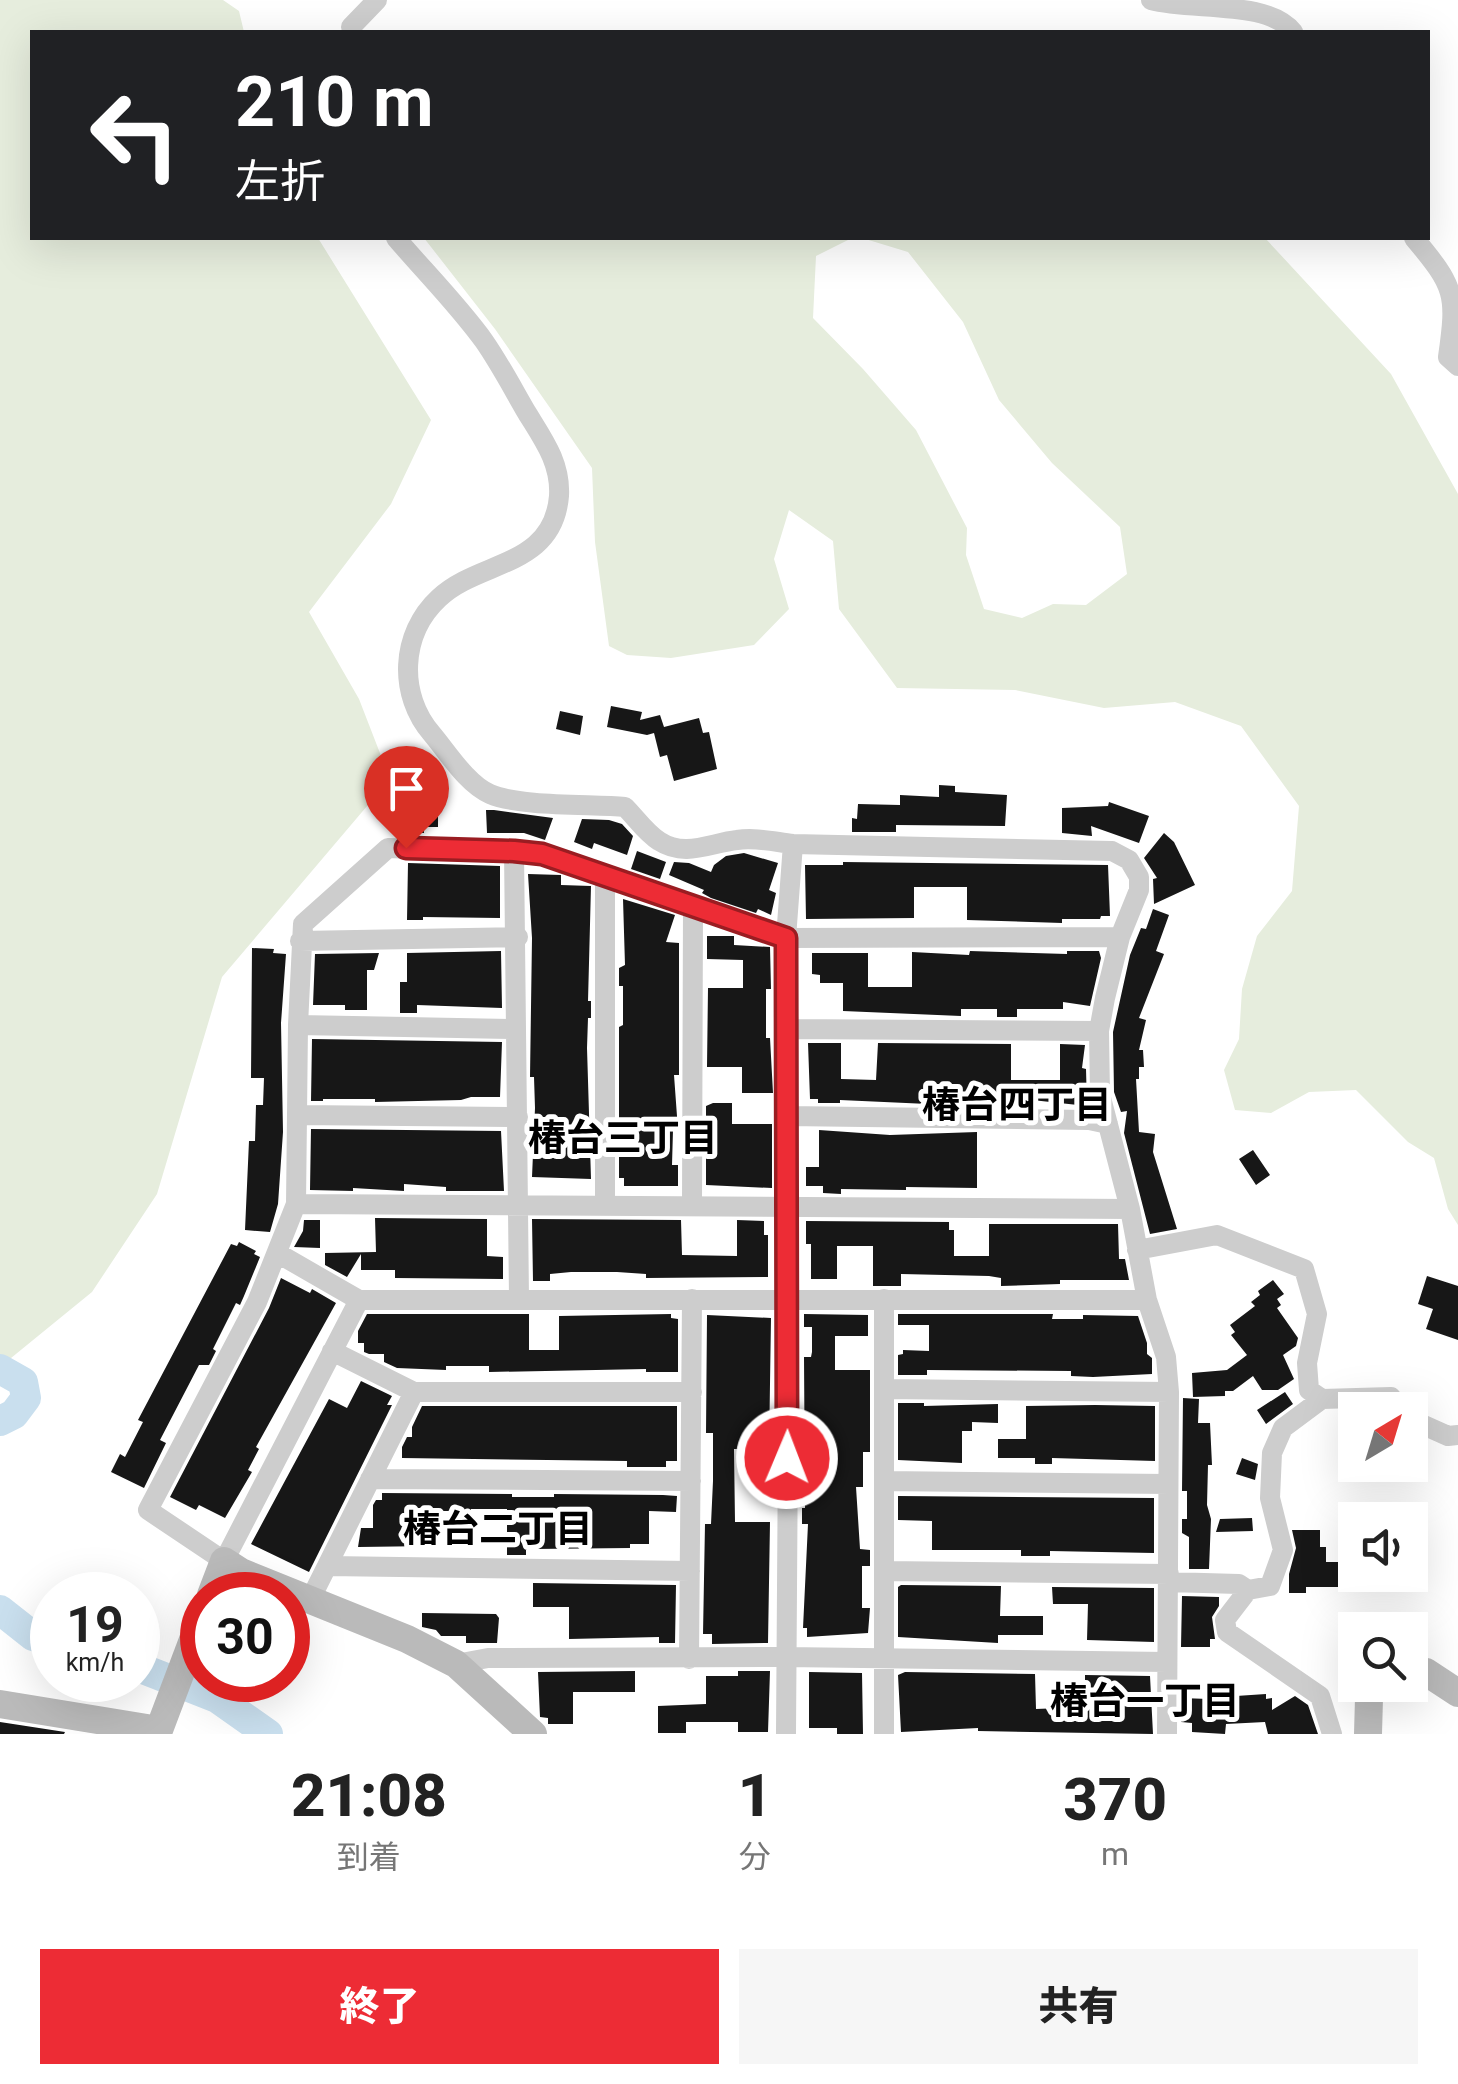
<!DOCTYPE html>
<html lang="ja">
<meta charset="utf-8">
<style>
:root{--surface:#fff;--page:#f6f6f6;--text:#222;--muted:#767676;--accent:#ed2c35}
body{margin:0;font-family:Roboto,"Noto Sans JP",sans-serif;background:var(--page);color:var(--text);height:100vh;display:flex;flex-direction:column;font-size:38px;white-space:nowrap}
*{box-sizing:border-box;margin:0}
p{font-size:32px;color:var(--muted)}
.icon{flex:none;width:55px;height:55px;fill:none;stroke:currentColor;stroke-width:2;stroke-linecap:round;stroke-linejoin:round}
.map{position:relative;height:1734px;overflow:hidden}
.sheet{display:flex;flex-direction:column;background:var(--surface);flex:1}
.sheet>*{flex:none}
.banner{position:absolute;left:30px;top:30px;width:1400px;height:210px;border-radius:0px;box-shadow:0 10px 40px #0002;background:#202124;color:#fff;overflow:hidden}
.needle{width:65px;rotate:38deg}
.fabs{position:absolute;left:1338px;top:1392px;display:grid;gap:20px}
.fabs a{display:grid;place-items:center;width:90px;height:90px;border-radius:0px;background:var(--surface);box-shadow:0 10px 40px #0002;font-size:50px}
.speed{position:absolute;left:30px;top:1572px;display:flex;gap:20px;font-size:50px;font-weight:700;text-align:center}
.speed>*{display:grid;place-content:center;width:130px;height:130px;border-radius:50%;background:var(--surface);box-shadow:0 10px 40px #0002;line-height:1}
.speed small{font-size:25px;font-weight:400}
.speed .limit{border:15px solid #d22;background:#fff;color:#111}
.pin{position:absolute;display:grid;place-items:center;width:85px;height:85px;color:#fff;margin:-102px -42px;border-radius:50% 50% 50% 0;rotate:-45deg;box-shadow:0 0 10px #0007}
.pin .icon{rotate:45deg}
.me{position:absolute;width:110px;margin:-55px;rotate:1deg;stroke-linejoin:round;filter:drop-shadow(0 0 8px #0008)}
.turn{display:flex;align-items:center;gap:35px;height:210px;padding:0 40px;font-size:45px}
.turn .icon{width:130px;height:130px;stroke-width:2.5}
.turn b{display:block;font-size:70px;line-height:85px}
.eta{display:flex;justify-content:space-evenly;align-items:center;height:170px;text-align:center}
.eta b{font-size:60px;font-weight:800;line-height:70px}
.action{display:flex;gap:20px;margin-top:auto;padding:20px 40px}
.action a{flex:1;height:115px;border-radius:0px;background:var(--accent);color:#fff;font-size:40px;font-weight:800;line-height:115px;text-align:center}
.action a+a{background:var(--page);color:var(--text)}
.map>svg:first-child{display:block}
.green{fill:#e6eddd}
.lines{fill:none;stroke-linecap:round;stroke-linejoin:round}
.stream{stroke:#c9dfee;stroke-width:5}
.river{stroke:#c9dfee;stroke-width:30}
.building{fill:#171717}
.street{stroke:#cdcdcd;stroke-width:20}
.secondary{stroke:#bababa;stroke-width:28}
.route-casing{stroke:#9a1d22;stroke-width:25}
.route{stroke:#ed2c35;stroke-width:18}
.labels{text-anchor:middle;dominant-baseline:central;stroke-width:10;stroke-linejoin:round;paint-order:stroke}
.neighbourhood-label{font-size:38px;font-weight:bold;fill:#000;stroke:#fff}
</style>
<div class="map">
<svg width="1458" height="1734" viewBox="0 0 1458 1734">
<rect width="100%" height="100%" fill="#fff"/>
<path class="green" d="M0 0H223L239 11 244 32H32V238H318L431 420 391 504 309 612 359 699 390 779 222 977 157 1194 92 1292 0 1367Z
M424 238H852L816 256 813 318 863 369 916 430 967 528 966 555 984 609 1022 618 1053 604 1086 605 1127 574 1120 527 1052 463 999 400 963 322 908 252 862 238H1265L1391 374 1458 494V1225L1448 1209 1434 1158 1408 1142 1356 1090 1309 1092 1271 1113 1235 1110 1224 1070 1239 1039 1242 989 1257 936 1292 891 1299 806 1241 726 1175 702 1104 708 1015 690 897 688 839 609 833 541 789 510 774 559 789 609 754 645 671 658 627 655 609 646 595 542 592 468 495 329Z"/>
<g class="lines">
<path class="stream" d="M0 1624 8 1616"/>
<path class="river" d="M0 1369 23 1382 26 1398 14 1414 0 1421
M0 1610 33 1636 52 1642
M138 1667 217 1698 268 1734"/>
</g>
<path class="building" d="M611 706 642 712 640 720 660 715 664 727 699 718 703 733 709 732 717 769 674 781 667 755 660 757 654 733 647 735 607 727Z
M560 711 583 716 580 735 556 729Z
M939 785 955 786V792L1007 795 1005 826 896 825V832H852V818L857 819 858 804 900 805V795L939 797Z
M1109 802 1149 816 1139 843 1091 826 1092 836 1062 833V808L1108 806Z
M419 804 438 805V827H424V833H406V811H419Z
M486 810H494L553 818 545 840 524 833H487Z
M582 819 609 820 622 824 633 836 627 855 594 843 592 849 574 842Z
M1164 833 1174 842 1195 885 1154 904 1153 879 1157 878 1144 858Z
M637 851 666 862 660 879 631 869Z
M744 853 778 863 769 890 776 893 771 915 758 909 756 913 711 898 702 893 704 890 669 875 674 862 689 863 711 872 714 865 726 856Z
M843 862 1108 865 1110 916H1101L1100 919H1062V923L967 920V887H914V918L806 919 805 865H843Z
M408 863 500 866V918L423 917V920H407Z
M528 874 561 875V885L591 886 588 1001H591V1018H588L587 1048 591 1179 532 1177 535 1108 534 1077H530L532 938Z
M623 899 675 915 666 942 679 943V1075H674L678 1130H673L672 1165H678V1186H624V1178H619V1027L623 1025V986H619V968L625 965Z
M1153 909 1169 915 1156 951 1164 954 1139 1018 1146 1020 1139 1050H1143L1144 1067H1139V1079H1136L1139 1132 1155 1134 1153 1152 1177 1229 1150 1234 1124 1133 1127 1111 1121 1112 1114 1092 1113 1032 1130 955 1141 928 1146 929Z
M707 936H734V945L770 947 771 989H766V1038H770L773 1093H742V1067H707L708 988H743V960L707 959Z
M252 948 274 949 273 953 286 954 281 1023 283 1132 278 1204 270 1232 245 1230 249 1141H255L256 1105H263L264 1078H251Z
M501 951 502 1008 417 1005V1013H400V982H407V953Z
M970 951 1067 954V951H1099L1101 958 1090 1006 1063 1002V1009H1017V1017H997V1009H961V1016L843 1011V983H820V975L812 974V953H868V987H912V952L969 955Z
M379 953 374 970H367V1010H345V1005H313L315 954Z
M312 1039 502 1042 500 1097H471L461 1100 375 1102V1099H323V1101H311Z
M808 1043H841V1079L876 1080 878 1043 1011 1044V1080H1060V1044L1085 1045 1082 1068 1086 1069 1087 1106 1032 1100 928 1104 840 1100V1103H818V1099H810Z
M713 1103H732V1124H772V1188L706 1185V1106Z
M311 1129 501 1131 504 1191H446V1187L404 1184V1191L353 1188V1191L310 1190Z
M819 1130 890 1135 977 1132V1188L906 1187V1190L841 1189V1194L823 1193V1186H806V1167H819Z
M1253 1150 1270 1175 1256 1185 1239 1159Z
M375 1218 487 1219V1256L503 1257V1279L395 1278V1270H361V1254L347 1277 325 1265V1253L376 1252Z
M532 1219 681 1220 682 1255 737 1256V1220L764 1221V1235H768V1277L646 1278V1274L617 1272H571L550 1274V1281H533Z
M304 1220H320V1248L294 1247 303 1231Z
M806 1221 949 1222V1230H954V1256H989V1224H1118L1119 1259H1125L1129 1280H1060V1284L1001 1286V1278L989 1276 901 1274V1286H873V1246H837V1279H811V1244H806Z
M239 1242 256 1251 254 1254 260 1257 244 1296 240 1305 236 1303 213 1349 216 1351 209 1365H199L160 1440 166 1443 144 1488 111 1472 120 1454 125 1457 143 1422 138 1420 231 1244 237 1246Z
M1427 1276 1458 1286V1340L1426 1329 1433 1309 1418 1304Z
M281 1278 310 1293 312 1289 336 1303 256 1447 259 1449 248 1470 252 1472 225 1518 199 1505 196 1510 170 1497 269 1308Z
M1273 1280 1284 1294 1277 1299 1281 1305 1277 1308 1298 1338 1296 1346 1283 1355 1294 1379 1278 1390H1262L1253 1376 1233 1391H1225V1396L1193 1397 1192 1373 1227 1370 1247 1355 1231 1335 1235 1332 1230 1325 1255 1306 1251 1302 1260 1295 1258 1291Z
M367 1314H529V1350H559V1316L671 1314V1318L678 1319V1372H646V1369L489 1372V1366H446V1370L397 1368 384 1362V1354H369L364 1352V1343H358V1331Z
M804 1314 868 1315V1336H835V1370H870V1452H863V1487H856L860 1549 870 1550V1566H862V1608H870L868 1633 807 1637V1628H803L808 1524H802V1508H805L804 1357H811L812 1352V1327H804Z
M898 1314H1053L1052 1319H1083V1315L1138 1316 1147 1343V1354L1152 1358V1374L1093 1377 1071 1376V1371L927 1370V1375H898V1355L903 1354V1350L929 1351V1325H898Z
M707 1315 771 1318 769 1449H734L735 1522H770L768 1643 712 1644V1634H703L705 1524H711L713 1481V1433H706Z
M361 1381 392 1396 387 1405H392L309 1572 251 1544 329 1399 347 1408Z
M1285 1392 1293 1404 1266 1424 1257 1410Z
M1183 1398 1199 1399 1198 1423H1210L1212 1465H1208L1207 1505 1211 1519 1209 1569H1189V1537L1182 1533V1519H1187V1491H1182Z
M898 1403H924V1406L998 1404V1423L972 1422V1431H962V1463L898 1460Z
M1095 1405 1155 1406V1461L1052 1458V1464H1035V1458H998V1439H1026V1406Z
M422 1406H677V1461H666V1467H627V1461L402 1458V1447L407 1437H412V1427Z
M1242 1458 1258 1464 1255 1480 1236 1474Z
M382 1493 512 1494V1497H554V1494L663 1495 677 1496 676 1512 649 1511V1544H630V1548L533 1549 526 1550V1555H507V1509H471V1511H434L431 1546 358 1547 361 1528H373V1505L376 1500H382Z
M898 1496 1154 1498V1553L1050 1551V1556H1021V1550H932V1521L898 1520Z
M1252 1518 1253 1531 1216 1532 1220 1519Z
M1292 1530H1320V1547H1326V1562H1340V1587H1306V1593H1289V1574L1296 1548Z
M533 1583 676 1585 675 1643H659V1637L569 1639V1607H533Z
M901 1585 1001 1586 1000 1616H1043V1635H998V1643L898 1637V1587Z
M1052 1587 1154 1588V1642L1087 1640 1088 1604H1053Z
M1182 1596 1219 1597V1606L1212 1617 1215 1639H1210V1647H1181Z
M422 1613 496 1614 499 1618 497 1643H466V1636H441L436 1630 422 1627Z
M635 1671V1692H573V1724H548V1718L540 1717 538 1672Z
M738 1671H770L768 1732H738V1722H686V1733H658V1706L706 1704V1676H738Z
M809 1672 862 1673 863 1734H837V1728H809Z
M905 1672 1035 1674 1036 1709 1085 1707V1675L1150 1676 1153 1734 978 1731V1728L901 1732 898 1675Z
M1266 1694V1699L1272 1698V1710L1295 1696 1308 1705 1318 1734H1268L1265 1722 1226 1724 1225 1734 1192 1732V1723L1181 1722V1698L1236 1700V1696Z
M0 1722 65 1732 64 1734H0Z"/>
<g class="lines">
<path class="street" d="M1151 0C1193 11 1268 0 1293 32
M351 27 377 0
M396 238C425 272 458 305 484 341 500 364 513 389 527 413 543 439 561 463 559 496 553 568 479 560 439 598 400 634 398 695 432 734 448 753 467 784 490 794 520 807 590 804 625 807 636 818 646 833 659 841 685 858 710 843 737 840 756 837 775 842 793 844L1112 851 1129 860 1139 877V890L1120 937 1105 998 1099 1031 1100 1094 1130 1209 1147 1300 1166 1357 1169 1392 1167 1734
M1414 238C1455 287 1457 294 1448 357L1458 366
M514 851 519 1299
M300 941 518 937
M298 1025 516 1029
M787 1029 1099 1031
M298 1115 518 1117
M787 1116 1089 1120 1108 1124
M296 1204 1130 1209
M605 1206V878
M692 1206 693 907
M1137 1250 1217 1235 1304 1269 1317 1314 1307 1363 1309 1390 1322 1399
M279 1254 359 1300H1147
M359 1300 224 1561 148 1510 257 1302 296 1204 298 1025 303 924 388 848 542 854 786 938 1120 937
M332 1351 414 1392H692
M884 1389 1169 1392
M1410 1419 1448 1436 1458 1435
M370 1479 691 1481
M884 1481 1168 1484
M327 1566 690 1571
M884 1571 1169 1574
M1168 1582 1239 1584 1248 1590
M310 1600 414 1392
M689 1659 692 1299
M456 1664 488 1658 785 1657 1166 1662
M786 1734 789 1298 786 938 793 844
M884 1734V1299
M1332 1734 1320 1696 1227 1632 1225 1620 1248 1590 1270 1586 1283 1550 1270 1498 1272 1453 1283 1428 1322 1399 1391 1397 1400 1410"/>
<path class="secondary" d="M211 1595 224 1561 241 1572 407 1639 456 1664 533 1734
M1410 1670 1426 1672 1458 1693
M0 1704 159 1730 202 1616
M1368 1734 1369 1698 1377 1685"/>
</g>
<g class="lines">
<defs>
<path id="route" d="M406 848 514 851 542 854 786 938 787 1458"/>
</defs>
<use href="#route" class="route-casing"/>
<use href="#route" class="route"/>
</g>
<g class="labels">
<g class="neighbourhood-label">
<text x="1017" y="1105">椿台四丁目</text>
<text x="623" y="1138">椿台三丁目</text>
<text x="498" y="1529">椿台二丁目</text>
<text x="1145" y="1701">椿台一丁目</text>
</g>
</g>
</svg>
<div class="fabs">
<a><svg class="needle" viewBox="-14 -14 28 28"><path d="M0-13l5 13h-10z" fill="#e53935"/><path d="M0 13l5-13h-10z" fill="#767676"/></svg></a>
<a><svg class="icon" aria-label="sound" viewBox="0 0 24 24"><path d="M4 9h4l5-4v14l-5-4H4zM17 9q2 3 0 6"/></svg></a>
<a><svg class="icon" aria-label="search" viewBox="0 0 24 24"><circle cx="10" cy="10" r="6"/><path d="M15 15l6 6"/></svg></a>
</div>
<div class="speed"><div>19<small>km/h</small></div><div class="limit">30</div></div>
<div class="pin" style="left:406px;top:848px;background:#d93025"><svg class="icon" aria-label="arrive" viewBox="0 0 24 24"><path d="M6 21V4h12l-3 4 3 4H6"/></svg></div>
<svg class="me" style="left:787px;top:1458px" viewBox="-20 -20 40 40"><circle r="17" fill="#ed2c35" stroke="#fff" stroke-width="3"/><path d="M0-11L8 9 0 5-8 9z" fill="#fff"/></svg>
<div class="banner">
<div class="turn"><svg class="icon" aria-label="left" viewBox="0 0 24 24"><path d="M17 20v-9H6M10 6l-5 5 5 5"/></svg><div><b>210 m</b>左折</div></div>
</div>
</div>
<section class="sheet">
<div class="eta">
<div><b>21:08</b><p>到着</p></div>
<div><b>1</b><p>分</p></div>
<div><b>370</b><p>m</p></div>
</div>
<div class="action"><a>終了</a><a>共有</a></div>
</section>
